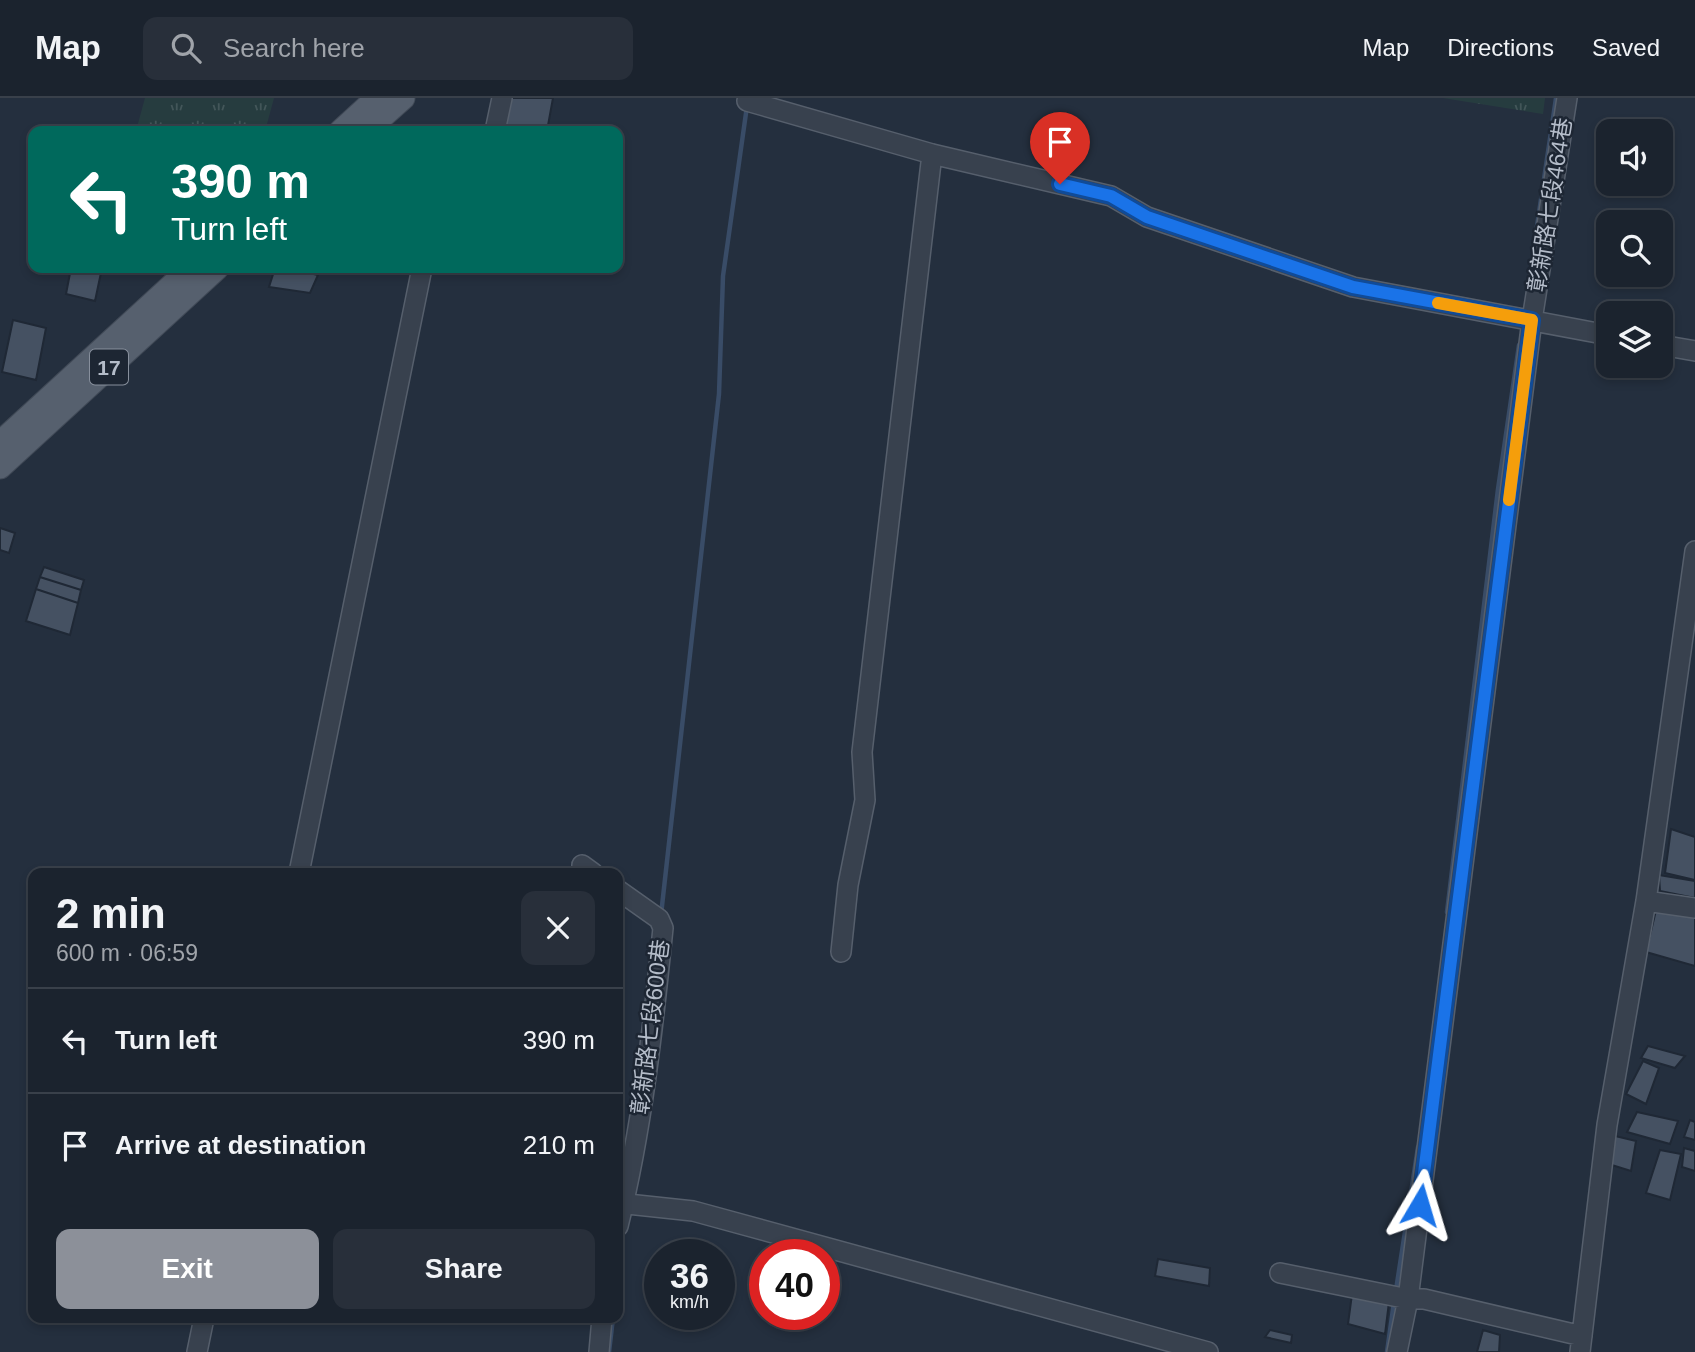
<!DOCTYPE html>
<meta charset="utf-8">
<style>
:root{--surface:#1b232e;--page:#282f3a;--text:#f1f3f6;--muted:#a0a4aa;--line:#39404a;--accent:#8c9099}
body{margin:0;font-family:Arial,"Noto Sans TC",sans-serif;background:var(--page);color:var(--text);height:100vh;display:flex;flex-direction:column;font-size:26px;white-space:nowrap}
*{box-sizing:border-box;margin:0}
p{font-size:23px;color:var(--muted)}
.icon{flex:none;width:38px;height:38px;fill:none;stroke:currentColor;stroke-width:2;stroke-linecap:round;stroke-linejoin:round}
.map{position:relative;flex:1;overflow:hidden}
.sheet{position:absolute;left:28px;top:770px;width:595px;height:455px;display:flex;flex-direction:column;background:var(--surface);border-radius:14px;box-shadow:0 4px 10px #0003,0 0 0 2px var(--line)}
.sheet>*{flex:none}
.top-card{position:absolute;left:28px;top:28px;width:595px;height:147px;border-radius:14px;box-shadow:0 4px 10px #0003,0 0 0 2px var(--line);background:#00695c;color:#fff;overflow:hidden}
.tools{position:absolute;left:1596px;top:21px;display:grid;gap:14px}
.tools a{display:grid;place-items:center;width:77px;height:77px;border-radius:14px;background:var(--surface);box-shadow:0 4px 10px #0003,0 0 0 2px var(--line);font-size:35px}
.speed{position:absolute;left:644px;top:1141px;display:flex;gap:14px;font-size:35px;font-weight:700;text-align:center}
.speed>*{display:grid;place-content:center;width:91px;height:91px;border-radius:50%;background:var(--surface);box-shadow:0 4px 10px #0003,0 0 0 2px var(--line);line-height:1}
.speed small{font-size:18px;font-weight:400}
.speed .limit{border:10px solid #d22;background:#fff;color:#111}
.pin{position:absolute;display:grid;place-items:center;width:60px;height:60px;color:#fff;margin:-72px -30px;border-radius:50% 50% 50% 0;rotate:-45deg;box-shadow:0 0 7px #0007}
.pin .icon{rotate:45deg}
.me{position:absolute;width:77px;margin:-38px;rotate:7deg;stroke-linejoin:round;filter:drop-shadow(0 0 5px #0008)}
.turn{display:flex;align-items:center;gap:24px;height:147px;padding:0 28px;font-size:32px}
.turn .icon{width:91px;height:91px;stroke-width:2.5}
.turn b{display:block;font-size:49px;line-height:60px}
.round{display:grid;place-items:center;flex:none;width:74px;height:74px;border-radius:14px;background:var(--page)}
.summary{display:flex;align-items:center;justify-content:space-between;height:119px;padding:0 28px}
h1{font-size:42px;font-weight:600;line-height:52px}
.button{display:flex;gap:14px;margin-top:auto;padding:14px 28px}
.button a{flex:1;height:80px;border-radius:14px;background:var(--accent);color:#fff;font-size:28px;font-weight:600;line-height:80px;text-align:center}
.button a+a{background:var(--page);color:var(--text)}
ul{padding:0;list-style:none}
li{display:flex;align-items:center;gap:21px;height:105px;padding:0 28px;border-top:2px solid var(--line)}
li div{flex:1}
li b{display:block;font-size:26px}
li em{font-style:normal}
header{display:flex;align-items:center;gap:42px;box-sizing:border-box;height:98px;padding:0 35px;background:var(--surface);border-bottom:2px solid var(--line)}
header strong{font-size:33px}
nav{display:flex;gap:38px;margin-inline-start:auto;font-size:24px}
.search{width:490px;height:63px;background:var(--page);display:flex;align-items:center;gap:18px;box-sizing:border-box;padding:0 24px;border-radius:14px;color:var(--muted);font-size:26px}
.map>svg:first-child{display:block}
.grass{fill:url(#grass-tufts)}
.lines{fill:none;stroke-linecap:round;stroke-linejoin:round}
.stream{stroke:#394c67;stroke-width:4.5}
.building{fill:#455162;stroke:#1f2835;stroke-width:2}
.minor-casing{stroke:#565f6c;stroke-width:22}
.major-casing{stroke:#414a57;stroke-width:25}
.minor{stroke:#38414e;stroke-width:19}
.major{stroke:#56606e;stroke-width:23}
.route-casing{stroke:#114b97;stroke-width:18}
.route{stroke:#1a73e8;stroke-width:12}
.slow{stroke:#f59e0b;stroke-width:12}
.labels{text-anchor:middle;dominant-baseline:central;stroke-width:5;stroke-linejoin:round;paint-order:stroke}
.shield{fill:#1d2633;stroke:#878f9c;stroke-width:2}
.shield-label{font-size:21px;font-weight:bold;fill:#b4bcc9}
.street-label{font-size:23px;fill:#b4bcc9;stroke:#1d2633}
</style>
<header>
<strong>Map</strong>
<div class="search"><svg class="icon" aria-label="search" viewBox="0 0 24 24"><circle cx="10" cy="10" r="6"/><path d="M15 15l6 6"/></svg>Search here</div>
<nav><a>Map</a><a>Directions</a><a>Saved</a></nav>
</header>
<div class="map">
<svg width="1695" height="1254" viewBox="0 0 1695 1254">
<defs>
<pattern id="grass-tufts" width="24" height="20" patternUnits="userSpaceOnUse" patternTransform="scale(1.75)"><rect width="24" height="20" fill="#263c3f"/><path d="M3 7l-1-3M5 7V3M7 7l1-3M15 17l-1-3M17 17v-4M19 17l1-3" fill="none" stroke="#435659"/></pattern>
</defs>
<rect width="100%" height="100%" fill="#242f3e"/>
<path class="grass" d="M145 0H274L265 33H136Z
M1443 0H1545L1543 16Z"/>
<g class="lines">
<path class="stream" d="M1533 155 1556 0
M1447 814 1498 391 1519 247
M661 817 719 296 723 178 747 8
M618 1175 621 1134
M1396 1192 1418 1049
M609 1254 613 1220
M1387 1254 1394 1204"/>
</g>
<path class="building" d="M510 0H553L547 33H503Z
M71 170H102L95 203 66 196Z
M275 170H287L318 177 310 195 269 189Z
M13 222 46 230 36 282 2 274Z
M0 430 15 435 9 455 0 452Z
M44 469 84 482 81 492 40 479Z
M40 479 81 492 78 505 36 491Z
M36 491 78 505 70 537 26 523Z
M1671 731 1695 739V782L1665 775Z
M1659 777 1695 783V800L1660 793Z
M1658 804 1695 817V868L1646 854Z
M1648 948 1685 958 1675 970 1641 960Z
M1643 963 1659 970 1646 1006 1626 996Z
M1637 1014 1678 1023 1670 1046 1627 1034Z
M1690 1022 1695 1024V1042L1684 1039Z
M1611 1037 1636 1043 1631 1073 1602 1064Z
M1684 1050 1695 1053V1073L1682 1069Z
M1660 1052 1681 1056 1670 1102 1646 1095Z
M1158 1161 1210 1170 1209 1188 1155 1178Z
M1352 1196 1389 1204 1385 1236 1348 1226Z
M1270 1232 1292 1237 1291 1245 1265 1239Z
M1483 1232 1500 1237 1499 1254H1477Z"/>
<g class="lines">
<defs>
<path id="minor" d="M747 3 932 56 1111 98 1147 119 1353 189 1608 237
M495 33 502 0
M1661 247 1695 253
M582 767 593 775
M299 775 422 170
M618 792 659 821 663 830C653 930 642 1031 618 1128
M1646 803 1695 810
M841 854 848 787 865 702 862 654 932 56
M618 1105 693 1113 1208 1254
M1280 1175 1408 1201H1424L1582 1238
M197 1254 204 1220
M599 1254 602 1220
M1397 1254 1408 1201 1532 222 1567 0
M1580 1254 1607 1027 1646 803 1695 453"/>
<path id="major" d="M341 33 377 0
M366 33 403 0
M0 345 191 170
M0 369 217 170"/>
</defs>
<use href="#minor" class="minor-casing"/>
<use href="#major" class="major-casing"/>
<use href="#minor" class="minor"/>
<use href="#major" class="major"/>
</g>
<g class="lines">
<defs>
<path id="route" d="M1060 86 1111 98 1147 119 1353 189 1532 222 1420 1107"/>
</defs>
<use href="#route" class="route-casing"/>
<use href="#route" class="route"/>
<path class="slow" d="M1438 205 1532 222 1509 402"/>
</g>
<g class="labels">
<rect class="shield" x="90" y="251.5" width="38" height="35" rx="5"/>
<g class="shield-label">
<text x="109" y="269">17</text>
</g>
<g class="street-label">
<text transform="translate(1550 107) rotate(-81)">彰新路七段464巷</text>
<text transform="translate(650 929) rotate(-83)">彰新路七段600巷</text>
</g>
</g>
</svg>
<div class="tools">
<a><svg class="icon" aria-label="sound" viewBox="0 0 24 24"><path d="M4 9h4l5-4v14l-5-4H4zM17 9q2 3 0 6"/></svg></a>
<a><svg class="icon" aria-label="search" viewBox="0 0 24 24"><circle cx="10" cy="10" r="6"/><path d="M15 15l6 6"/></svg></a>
<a><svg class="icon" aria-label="layers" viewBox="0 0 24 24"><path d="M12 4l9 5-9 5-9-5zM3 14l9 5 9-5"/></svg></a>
</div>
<div class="speed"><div>36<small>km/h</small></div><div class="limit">40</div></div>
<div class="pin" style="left:1060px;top:86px;background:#d93025"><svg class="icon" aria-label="arrive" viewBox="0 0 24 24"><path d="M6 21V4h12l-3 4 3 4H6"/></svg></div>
<svg class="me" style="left:1420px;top:1107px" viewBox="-20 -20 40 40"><path d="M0-17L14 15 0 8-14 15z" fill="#1a73e8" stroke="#fff" stroke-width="4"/></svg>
<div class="top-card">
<div class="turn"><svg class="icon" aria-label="left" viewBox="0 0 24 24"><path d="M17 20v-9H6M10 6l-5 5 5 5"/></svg><div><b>390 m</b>Turn left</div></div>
</div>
<section class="sheet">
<div class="summary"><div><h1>2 min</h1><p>600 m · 06:59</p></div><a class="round"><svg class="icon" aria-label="close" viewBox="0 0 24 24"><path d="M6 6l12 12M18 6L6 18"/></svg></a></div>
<ul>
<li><svg class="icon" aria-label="left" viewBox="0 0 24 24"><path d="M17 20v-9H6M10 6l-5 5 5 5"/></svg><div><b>Turn left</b></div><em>390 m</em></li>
<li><svg class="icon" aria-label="arrive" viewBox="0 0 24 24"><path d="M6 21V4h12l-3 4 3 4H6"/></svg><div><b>Arrive at destination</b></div><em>210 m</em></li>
</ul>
<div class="button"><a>Exit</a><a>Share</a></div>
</section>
</div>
